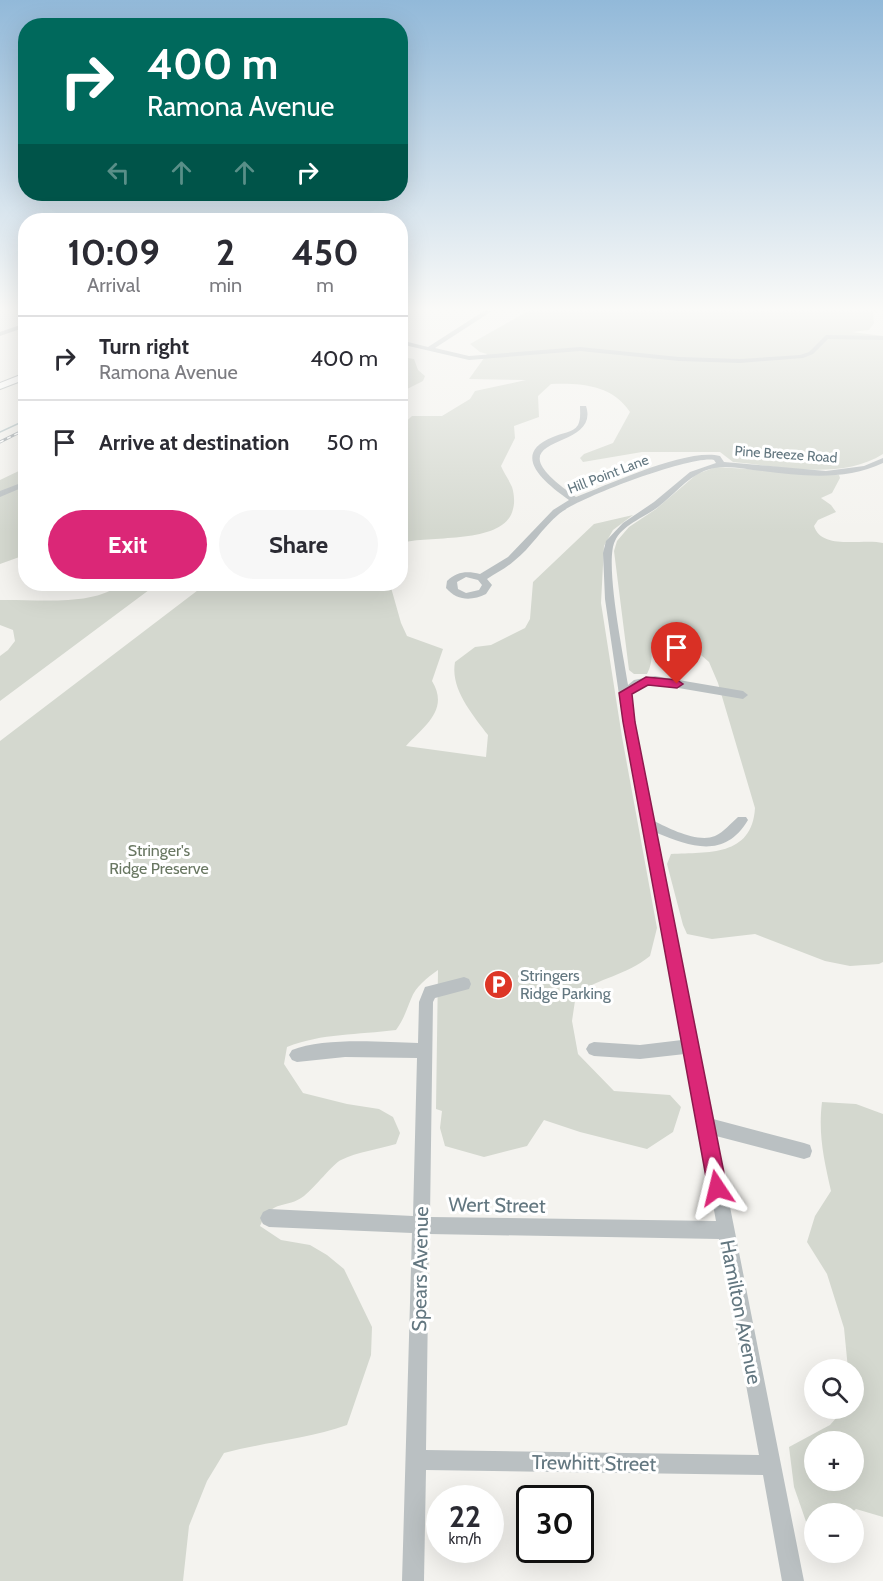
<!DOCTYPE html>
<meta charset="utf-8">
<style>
:root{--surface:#fff;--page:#f7f7f7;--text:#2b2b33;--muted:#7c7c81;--line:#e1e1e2;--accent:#db2777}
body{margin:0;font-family:Cabin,sans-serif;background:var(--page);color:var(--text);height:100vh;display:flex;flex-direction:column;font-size:22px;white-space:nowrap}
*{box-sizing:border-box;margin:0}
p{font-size:20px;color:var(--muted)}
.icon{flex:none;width:33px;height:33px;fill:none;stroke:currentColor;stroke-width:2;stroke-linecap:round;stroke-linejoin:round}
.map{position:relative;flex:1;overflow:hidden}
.side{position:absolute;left:18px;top:213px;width:390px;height:378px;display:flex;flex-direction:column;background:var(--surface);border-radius:24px;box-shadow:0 6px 24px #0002}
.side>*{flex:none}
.top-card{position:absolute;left:18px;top:18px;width:390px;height:183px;border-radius:24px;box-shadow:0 6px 24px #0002;background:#00695c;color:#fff;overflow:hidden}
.buttons{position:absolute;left:804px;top:1359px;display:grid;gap:12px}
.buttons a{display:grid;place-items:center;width:60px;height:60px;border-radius:50%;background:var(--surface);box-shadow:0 6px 24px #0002;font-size:30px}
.speed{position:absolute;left:426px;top:1485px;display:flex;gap:12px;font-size:30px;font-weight:700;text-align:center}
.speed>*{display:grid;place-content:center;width:78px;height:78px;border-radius:50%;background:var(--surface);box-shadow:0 6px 24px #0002;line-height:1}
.speed small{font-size:15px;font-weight:400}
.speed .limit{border:3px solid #111;border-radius:9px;background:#fff;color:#111}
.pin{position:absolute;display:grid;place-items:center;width:51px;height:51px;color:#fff;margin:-62px -26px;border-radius:50% 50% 50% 0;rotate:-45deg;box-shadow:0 0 6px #0007}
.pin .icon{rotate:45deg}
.me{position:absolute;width:66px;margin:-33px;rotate:350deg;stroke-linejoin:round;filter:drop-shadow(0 0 4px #0008)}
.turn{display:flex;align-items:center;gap:21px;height:126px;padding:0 30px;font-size:27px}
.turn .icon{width:78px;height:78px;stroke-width:2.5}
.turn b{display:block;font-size:42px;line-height:51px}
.lanes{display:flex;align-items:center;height:57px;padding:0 30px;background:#0003;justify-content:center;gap:30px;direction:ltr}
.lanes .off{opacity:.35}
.eta{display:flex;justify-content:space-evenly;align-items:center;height:102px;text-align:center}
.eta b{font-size:36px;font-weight:700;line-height:42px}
.action{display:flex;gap:12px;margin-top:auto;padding:12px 30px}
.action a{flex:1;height:69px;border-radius:36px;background:var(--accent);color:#fff;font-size:24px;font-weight:700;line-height:69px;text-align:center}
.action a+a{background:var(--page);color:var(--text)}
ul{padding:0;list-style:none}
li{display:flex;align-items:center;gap:18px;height:84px;padding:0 30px;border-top:2px solid var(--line)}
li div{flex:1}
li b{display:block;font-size:22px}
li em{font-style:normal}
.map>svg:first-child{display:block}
.green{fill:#d4d8cf;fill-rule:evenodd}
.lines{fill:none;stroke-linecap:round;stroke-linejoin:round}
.stream{stroke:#b1c1c3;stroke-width:1.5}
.major-casing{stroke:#aeb4b7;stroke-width:2}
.minor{fill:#bac0c2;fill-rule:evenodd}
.major{fill:#fff;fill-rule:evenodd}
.rail-casing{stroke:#9ca4a8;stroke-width:3}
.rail{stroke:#fff;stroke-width:1.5;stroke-dasharray:4;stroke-linecap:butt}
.route{fill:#db2777;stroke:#8e194d;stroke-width:1.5}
.labels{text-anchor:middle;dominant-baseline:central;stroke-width:6;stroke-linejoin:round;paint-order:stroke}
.far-street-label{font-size:14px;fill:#637780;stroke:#fff}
.park-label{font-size:16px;fill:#697762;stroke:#fff}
.poi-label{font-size:16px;fill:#637780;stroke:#fff;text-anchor:start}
.near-street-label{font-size:20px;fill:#637780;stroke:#fff}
</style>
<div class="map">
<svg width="883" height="1581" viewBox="0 0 883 1581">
<rect width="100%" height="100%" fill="#f4f3ef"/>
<path class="green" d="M528 311H880L873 312 874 323 869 330 852 332 883 336V454C840 481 781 466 733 462L720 452H642L583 462 580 458 584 454 613 443 630 412C612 385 582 383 551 384L538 396 539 417 514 426 515 438 501 466C504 473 509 480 512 487 514 493 515 503 513 509 505 545 432 535 401 543V426L412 416H442L470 399 475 391 526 380 469 379 487 354 480 352 470 344Z
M401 357 414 359 418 370 425 376 423 381 401 392Z
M716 467 839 475 840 478 832 493 821 498 831 505 836 512 818 520 814 526C822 551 863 538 883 543V962L879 964 850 966 825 961 755 934 712 939 687 934 683 925 667 864 671 854C708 852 752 857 755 808L718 683 709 662 679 636 666 634 655 637C649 651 655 659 647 674H634L629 670 614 551 617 541 629 527 656 509 697 474Z
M25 468V555L0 564V480Z
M633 515 613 530 604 546 601 603 622 737 657 928 650 956C625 976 601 977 576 994L572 1021 578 1054 614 1091 670 1095 681 1107 673 1132 647 1149 580 1132 544 1120 527 1146 484 1157 445 1146 440 1128 442 1111 436 1109 438 970C427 978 416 986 411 999 406 1011 404 1019 396 1030 358 1035 322 1033 287 1047L284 1064 303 1093 347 1104 379 1109 393 1117 400 1133 396 1144C379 1149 357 1152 341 1160 334 1163 314 1188 304 1196 286 1210 273 1197 260 1226L281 1240 310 1245 327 1255 344 1269 372 1327 371 1355 347 1425C307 1439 265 1442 224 1453L207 1481 189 1526 183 1581H0V741L206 584H390L401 623 407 636 443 649 432 681C450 710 423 727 406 746L486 757 488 735C473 715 450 689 455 662L475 647 491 645 525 628 530 619 533 582 594 524Z
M120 584H157L0 701V656L8 650 15 641 13 630 0 625V600C33 599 95 607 120 584Z
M822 1102 856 1104 883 1114V1517L856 1509 851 1513 814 1514V1537L811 1536 794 1487 789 1447 830 1425 844 1409 854 1408V1370L848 1369 844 1328 827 1274 807 1242 815 1216 831 1191C824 1160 818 1134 822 1102ZM814 1442H854V1480H814Z"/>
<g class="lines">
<path class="stream" d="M0 432 26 420"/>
<defs>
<path id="major" d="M23 374H26V379L0 389V383Z"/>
</defs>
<use href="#major" class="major-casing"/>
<path class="minor" d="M484 311H492L435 348 469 356 580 347 679 357 740 359 800 355 809 352 826 335 883 336V340L828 339 813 354 803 358 740 363 679 361 580 351 469 360 400 344V340L428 347Z
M26 323V327L0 336V332Z
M580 406H586C602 454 482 431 576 497 611 484 686 448 720 456L724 462 826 471 864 466 883 458V463C845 481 803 476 762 471 743 469 722 463 704 471 685 479 673 496 658 507 645 517 622 525 615 541 604 562 624 658 628 685L634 680 655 676 743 691 748 695 743 699 655 684 641 686 630 695 654 821C670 829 698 843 715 836 724 832 731 823 738 817H746L748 820C725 859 691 847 657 833L713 1119 804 1143 810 1145 812 1151 810 1157 804 1159 716 1136 804 1581H782L763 1475 426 1470 424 1581H402L412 1233 269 1227 263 1224 260 1218 263 1212 269 1209 413 1216 417 1058 345 1057 297 1062 292 1060 289 1055 292 1050C323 1037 383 1042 418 1043L419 1002 425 987 464 977 469 979 471 984 469 989 435 998 433 1002 430 1217 716 1221 685 1054 640 1059 594 1056 589 1054 586 1049 589 1044 594 1042 640 1045 682 1040 623 722 605 599 603 553 606 541 623 523 654 502 690 472 716 463 714 460C692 455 577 498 559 514 542 528 531 548 514 561 506 568 496 573 487 579L492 585 486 594C472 601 457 601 446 588L447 581C457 571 468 571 480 574L508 557 553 510 569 500C547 484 508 455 553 437 561 433 573 433 578 425 581 419 580 412 580 406ZM466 577 478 580 482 585 479 590 466 593 458 589 457 582ZM429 1234 719 1239 759 1455 426 1450Z
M26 481V486L0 497V491Z"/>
<use href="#major" class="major"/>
<defs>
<path id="rail" d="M0 442 26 429"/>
</defs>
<use href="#rail" class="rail-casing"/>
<use href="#rail" class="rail"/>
</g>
<linearGradient id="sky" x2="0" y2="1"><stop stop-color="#92b9d9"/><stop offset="0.58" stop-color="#fafaf8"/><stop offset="1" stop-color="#fafaf8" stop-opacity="0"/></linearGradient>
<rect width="883" height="533" fill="url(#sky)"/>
<path class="route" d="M646 677 677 680 683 684 677 688 648 685 632 694 635 722 727 1188 724 1195 717 1198 710 1195 708 1188 623 722 619 693Z"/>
<defs>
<symbol id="parking-disc" viewBox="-11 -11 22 22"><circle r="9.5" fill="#dd3626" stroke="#fff"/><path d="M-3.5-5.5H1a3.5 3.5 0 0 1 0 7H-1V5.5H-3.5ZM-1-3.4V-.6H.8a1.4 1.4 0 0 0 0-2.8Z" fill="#fff"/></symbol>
</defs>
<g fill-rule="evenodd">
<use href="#parking-disc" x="482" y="968" width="33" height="33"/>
</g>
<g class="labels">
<g class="far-street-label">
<text transform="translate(786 454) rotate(4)">Pine Breeze Road</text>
<text transform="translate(608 474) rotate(-21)">Hill Point Lane</text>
</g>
<g class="park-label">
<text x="159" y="850">Stringer's<tspan x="159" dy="18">Ridge Preserve</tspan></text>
</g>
<g class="poi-label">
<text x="520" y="975">Stringers<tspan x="520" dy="18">Ridge Parking</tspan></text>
</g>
<g class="near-street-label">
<text transform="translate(497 1205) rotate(1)">Wert Street</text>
<text transform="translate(420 1269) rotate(-89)">Spears Avenue</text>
<text transform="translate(741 1312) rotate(79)">Hamilton Avenue</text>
<text transform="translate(594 1463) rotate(1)">Trewhitt Street</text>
</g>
</g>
</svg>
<div class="buttons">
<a><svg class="icon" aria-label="search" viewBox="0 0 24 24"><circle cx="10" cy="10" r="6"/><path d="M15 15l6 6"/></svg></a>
<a>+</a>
<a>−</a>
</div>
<div class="speed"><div>22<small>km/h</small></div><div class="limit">30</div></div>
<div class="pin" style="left:677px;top:684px;background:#d93025"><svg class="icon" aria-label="arrive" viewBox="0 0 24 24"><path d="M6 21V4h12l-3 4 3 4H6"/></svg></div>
<svg class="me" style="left:717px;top:1188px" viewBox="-20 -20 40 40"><path d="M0-17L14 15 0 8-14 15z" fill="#db2777" stroke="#fff" stroke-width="4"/></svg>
<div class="top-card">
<div class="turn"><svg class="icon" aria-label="right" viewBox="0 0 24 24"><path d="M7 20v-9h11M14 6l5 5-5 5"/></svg><div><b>400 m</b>Ramona Avenue</div></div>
<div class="lanes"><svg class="icon off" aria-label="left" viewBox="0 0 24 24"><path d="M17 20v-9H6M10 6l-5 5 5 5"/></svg><svg class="icon off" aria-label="ahead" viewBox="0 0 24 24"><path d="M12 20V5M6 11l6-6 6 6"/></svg><svg class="icon off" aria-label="ahead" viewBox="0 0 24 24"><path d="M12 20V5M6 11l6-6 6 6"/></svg><svg class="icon" aria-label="right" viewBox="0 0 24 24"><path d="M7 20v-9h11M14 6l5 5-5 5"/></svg></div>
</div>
<section class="side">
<div class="eta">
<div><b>10:09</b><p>Arrival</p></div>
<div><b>2</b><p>min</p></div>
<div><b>450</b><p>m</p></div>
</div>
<ul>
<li><svg class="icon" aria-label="right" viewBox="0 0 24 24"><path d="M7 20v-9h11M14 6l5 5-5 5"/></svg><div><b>Turn right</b><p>Ramona Avenue</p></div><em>400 m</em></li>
<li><svg class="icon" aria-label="arrive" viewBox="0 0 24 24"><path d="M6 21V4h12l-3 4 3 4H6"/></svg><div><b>Arrive at destination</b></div><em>50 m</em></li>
</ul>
<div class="action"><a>Exit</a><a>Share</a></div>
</section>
</div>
